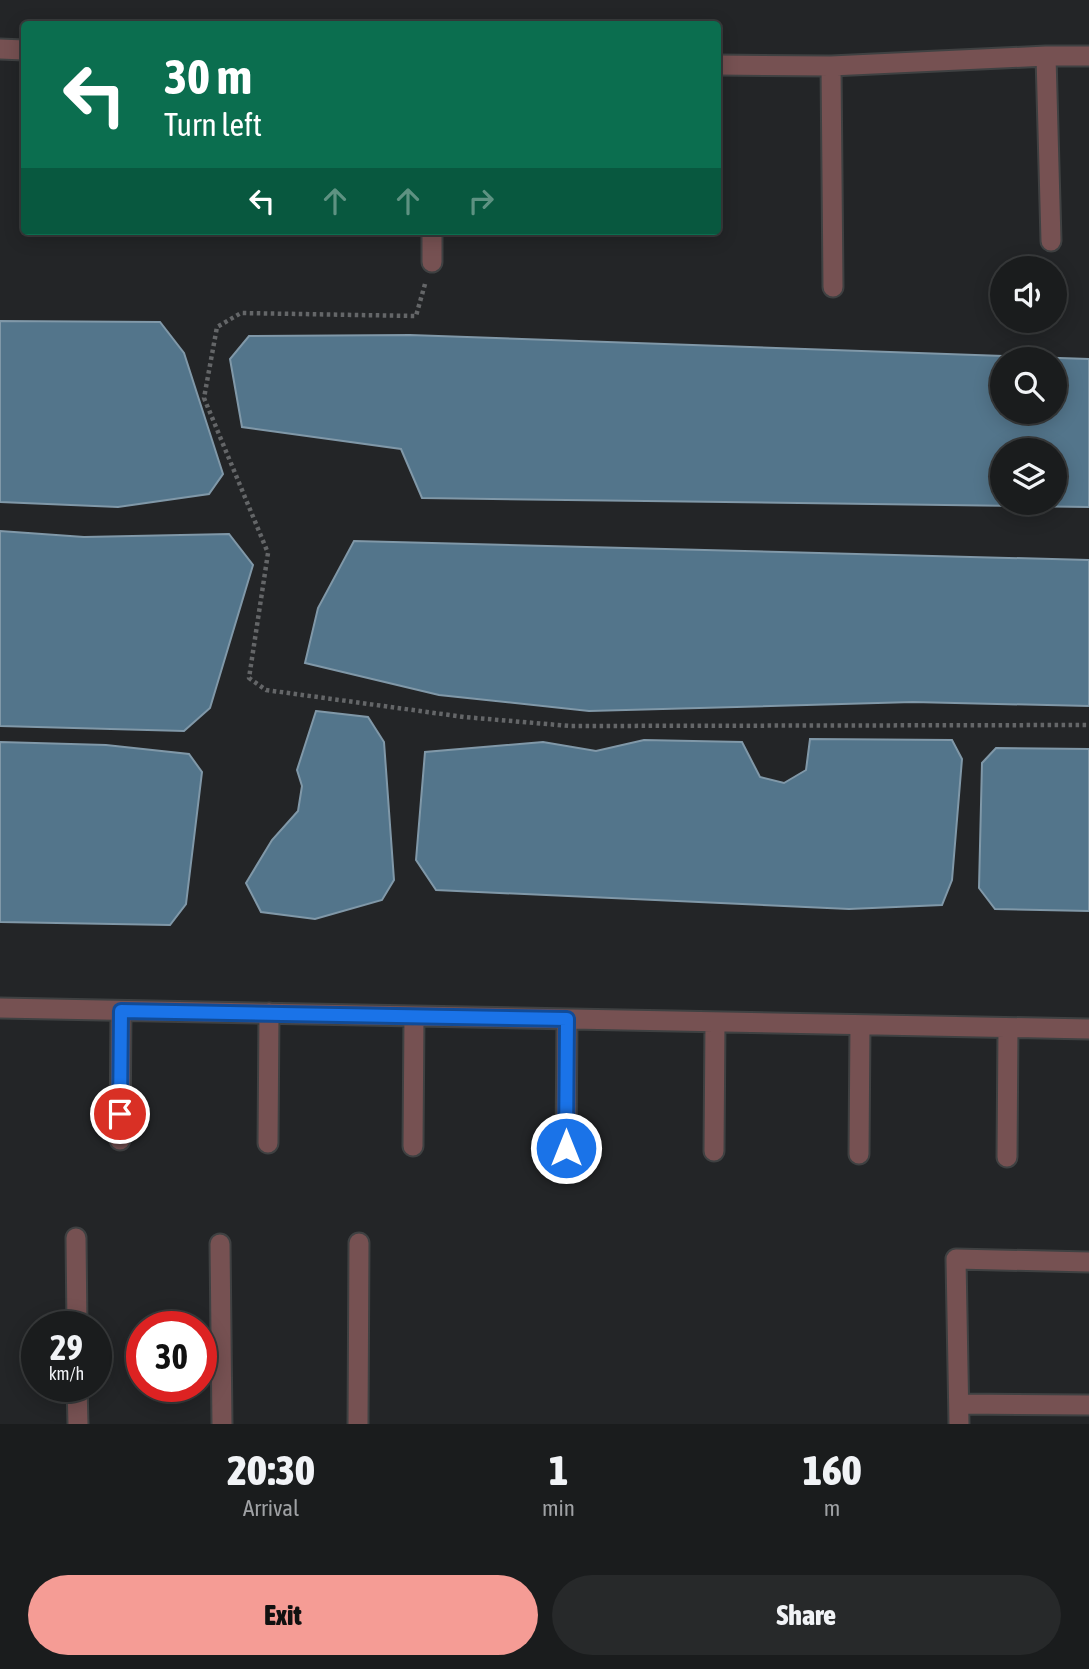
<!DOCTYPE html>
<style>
:root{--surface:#1a1c1d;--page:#27292a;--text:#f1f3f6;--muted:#9fa1a4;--line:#383a3b;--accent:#f59c95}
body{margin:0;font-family:"Asap Condensed",sans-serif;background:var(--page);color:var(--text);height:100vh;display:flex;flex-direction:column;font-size:26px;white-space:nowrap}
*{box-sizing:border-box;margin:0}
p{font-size:23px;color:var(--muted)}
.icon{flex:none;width:38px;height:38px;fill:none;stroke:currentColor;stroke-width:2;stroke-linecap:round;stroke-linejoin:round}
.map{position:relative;height:1424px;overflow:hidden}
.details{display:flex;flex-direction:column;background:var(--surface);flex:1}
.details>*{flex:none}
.top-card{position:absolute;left:21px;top:21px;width:700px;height:214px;border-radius:7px;box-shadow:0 4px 18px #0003,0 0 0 2px var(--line);background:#0b6e4f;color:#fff;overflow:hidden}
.tools{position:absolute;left:990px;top:256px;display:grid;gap:14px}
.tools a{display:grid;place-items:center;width:77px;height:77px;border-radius:50%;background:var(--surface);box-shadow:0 4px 18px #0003,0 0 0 2px var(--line);font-size:35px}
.speed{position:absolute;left:21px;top:1311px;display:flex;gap:14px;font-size:35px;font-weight:700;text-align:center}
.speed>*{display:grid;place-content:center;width:91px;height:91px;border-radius:50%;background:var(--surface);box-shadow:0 4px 18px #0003,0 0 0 2px var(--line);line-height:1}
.speed small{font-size:18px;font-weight:400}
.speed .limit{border:10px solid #d22;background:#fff;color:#111}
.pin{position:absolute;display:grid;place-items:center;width:60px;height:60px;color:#fff;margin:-30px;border:4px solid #fff;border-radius:50%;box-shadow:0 2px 7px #0007}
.me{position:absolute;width:77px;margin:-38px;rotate:0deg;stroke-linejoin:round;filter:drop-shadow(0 0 5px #0008)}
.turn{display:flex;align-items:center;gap:24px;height:147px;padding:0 28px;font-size:32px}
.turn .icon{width:91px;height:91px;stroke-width:2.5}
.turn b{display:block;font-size:49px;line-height:60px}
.lanes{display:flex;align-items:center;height:66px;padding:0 28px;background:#0003;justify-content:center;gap:35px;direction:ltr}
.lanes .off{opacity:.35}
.eta{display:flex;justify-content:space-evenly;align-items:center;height:119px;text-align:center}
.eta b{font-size:42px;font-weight:800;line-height:49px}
.action{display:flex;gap:14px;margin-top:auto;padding:14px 28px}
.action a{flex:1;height:80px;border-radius:42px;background:var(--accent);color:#111;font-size:28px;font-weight:800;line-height:80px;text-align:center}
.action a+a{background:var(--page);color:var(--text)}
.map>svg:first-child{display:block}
.water{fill:#53758b;stroke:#8098a8;stroke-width:2;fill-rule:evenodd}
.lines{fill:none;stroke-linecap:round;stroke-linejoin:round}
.minor-casing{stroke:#3f4142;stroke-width:23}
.path{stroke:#646668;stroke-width:4.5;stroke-dasharray:3.5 3.5;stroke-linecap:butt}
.minor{stroke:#765152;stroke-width:19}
.route-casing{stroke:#114b97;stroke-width:18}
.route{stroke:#1a73e8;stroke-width:12}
</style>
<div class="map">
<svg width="1089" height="1424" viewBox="0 0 1089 1424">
<rect width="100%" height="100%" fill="#232527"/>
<path class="water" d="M0 321 160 322 184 353 223 474 209 494 118 507 0 502Z
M410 335 1089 359V507L422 498 401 449 242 427 230 359 249 336ZM1003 359H1055V411H1003ZM1003 450H1055V502H1003Z
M0 531 84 537 229 534 253 565 210 708 184 731 0 726Z
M354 541 1089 560V706L913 702 589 711 439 695 305 663 318 608Z
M316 711 368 717 384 742 394 880 382 900 315 919 261 912 246 883 272 840 298 811 302 786 297 770Z
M810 739 952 740 962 759 952 880 942 905 849 909 436 890 416 860 425 752 543 742 596 751 644 740 742 742 760 777 784 783 806 770Z
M0 742 106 745 189 754 202 772 186 904 170 925 0 922Z
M996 748 1089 749V911L995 909 979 888 982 763Z"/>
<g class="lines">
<defs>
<path id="minor" d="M0 49 24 50
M1046 56 1051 241
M718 65 831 66 1046 56H1089
M831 66 833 287
M432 231V262
M0 1008 1089 1029
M120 1140 121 1011
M268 1143 269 1013
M413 1146 414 1016
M566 1148 567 1019
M714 1151 715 1022
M859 1154 860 1025
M1007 1157 1008 1028
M76 1238 77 1326
M220 1244 222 1424
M77 1386 78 1424
M959 1404 1089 1405
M358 1424 359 1243
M959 1424 956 1259 1089 1262"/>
</defs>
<use href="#minor" class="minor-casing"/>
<path class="path" d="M425 284 416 316 241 313 217 327 204 398 268 553 249 678 266 690 464 717 570 726 1089 725"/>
<use href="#minor" class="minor"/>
</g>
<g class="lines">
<defs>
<path id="route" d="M120 1114 121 1011 567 1019 566 1148"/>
</defs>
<use href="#route" class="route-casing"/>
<use href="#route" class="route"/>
</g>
</svg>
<div class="tools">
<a><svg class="icon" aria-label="sound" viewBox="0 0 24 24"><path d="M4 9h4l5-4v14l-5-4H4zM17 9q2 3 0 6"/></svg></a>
<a><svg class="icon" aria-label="search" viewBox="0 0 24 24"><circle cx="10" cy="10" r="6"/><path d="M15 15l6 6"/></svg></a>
<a><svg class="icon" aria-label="layers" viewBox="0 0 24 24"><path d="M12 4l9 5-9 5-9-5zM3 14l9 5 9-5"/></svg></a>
</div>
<div class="speed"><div>29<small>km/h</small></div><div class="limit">30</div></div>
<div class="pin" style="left:120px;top:1114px;background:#d93025"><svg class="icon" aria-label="arrive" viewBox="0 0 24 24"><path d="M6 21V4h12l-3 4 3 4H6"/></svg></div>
<svg class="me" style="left:566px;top:1148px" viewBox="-20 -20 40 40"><circle r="17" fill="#1a73e8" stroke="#fff" stroke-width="3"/><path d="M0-11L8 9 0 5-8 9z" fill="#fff"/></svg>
<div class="top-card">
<div class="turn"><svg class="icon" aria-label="left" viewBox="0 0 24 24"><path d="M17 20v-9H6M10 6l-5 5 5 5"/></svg><div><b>30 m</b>Turn left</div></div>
<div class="lanes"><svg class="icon" aria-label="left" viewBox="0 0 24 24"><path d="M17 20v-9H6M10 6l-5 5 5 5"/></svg><svg class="icon off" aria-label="ahead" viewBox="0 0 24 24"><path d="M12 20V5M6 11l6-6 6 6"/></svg><svg class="icon off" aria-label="ahead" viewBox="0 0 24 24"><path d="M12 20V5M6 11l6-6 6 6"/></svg><svg class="icon off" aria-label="right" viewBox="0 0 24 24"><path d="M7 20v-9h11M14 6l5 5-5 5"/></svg></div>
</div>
</div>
<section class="details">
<div class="eta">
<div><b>20:30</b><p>Arrival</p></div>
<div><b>1</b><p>min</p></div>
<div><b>160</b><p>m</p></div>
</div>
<div class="action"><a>Exit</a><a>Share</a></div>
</section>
